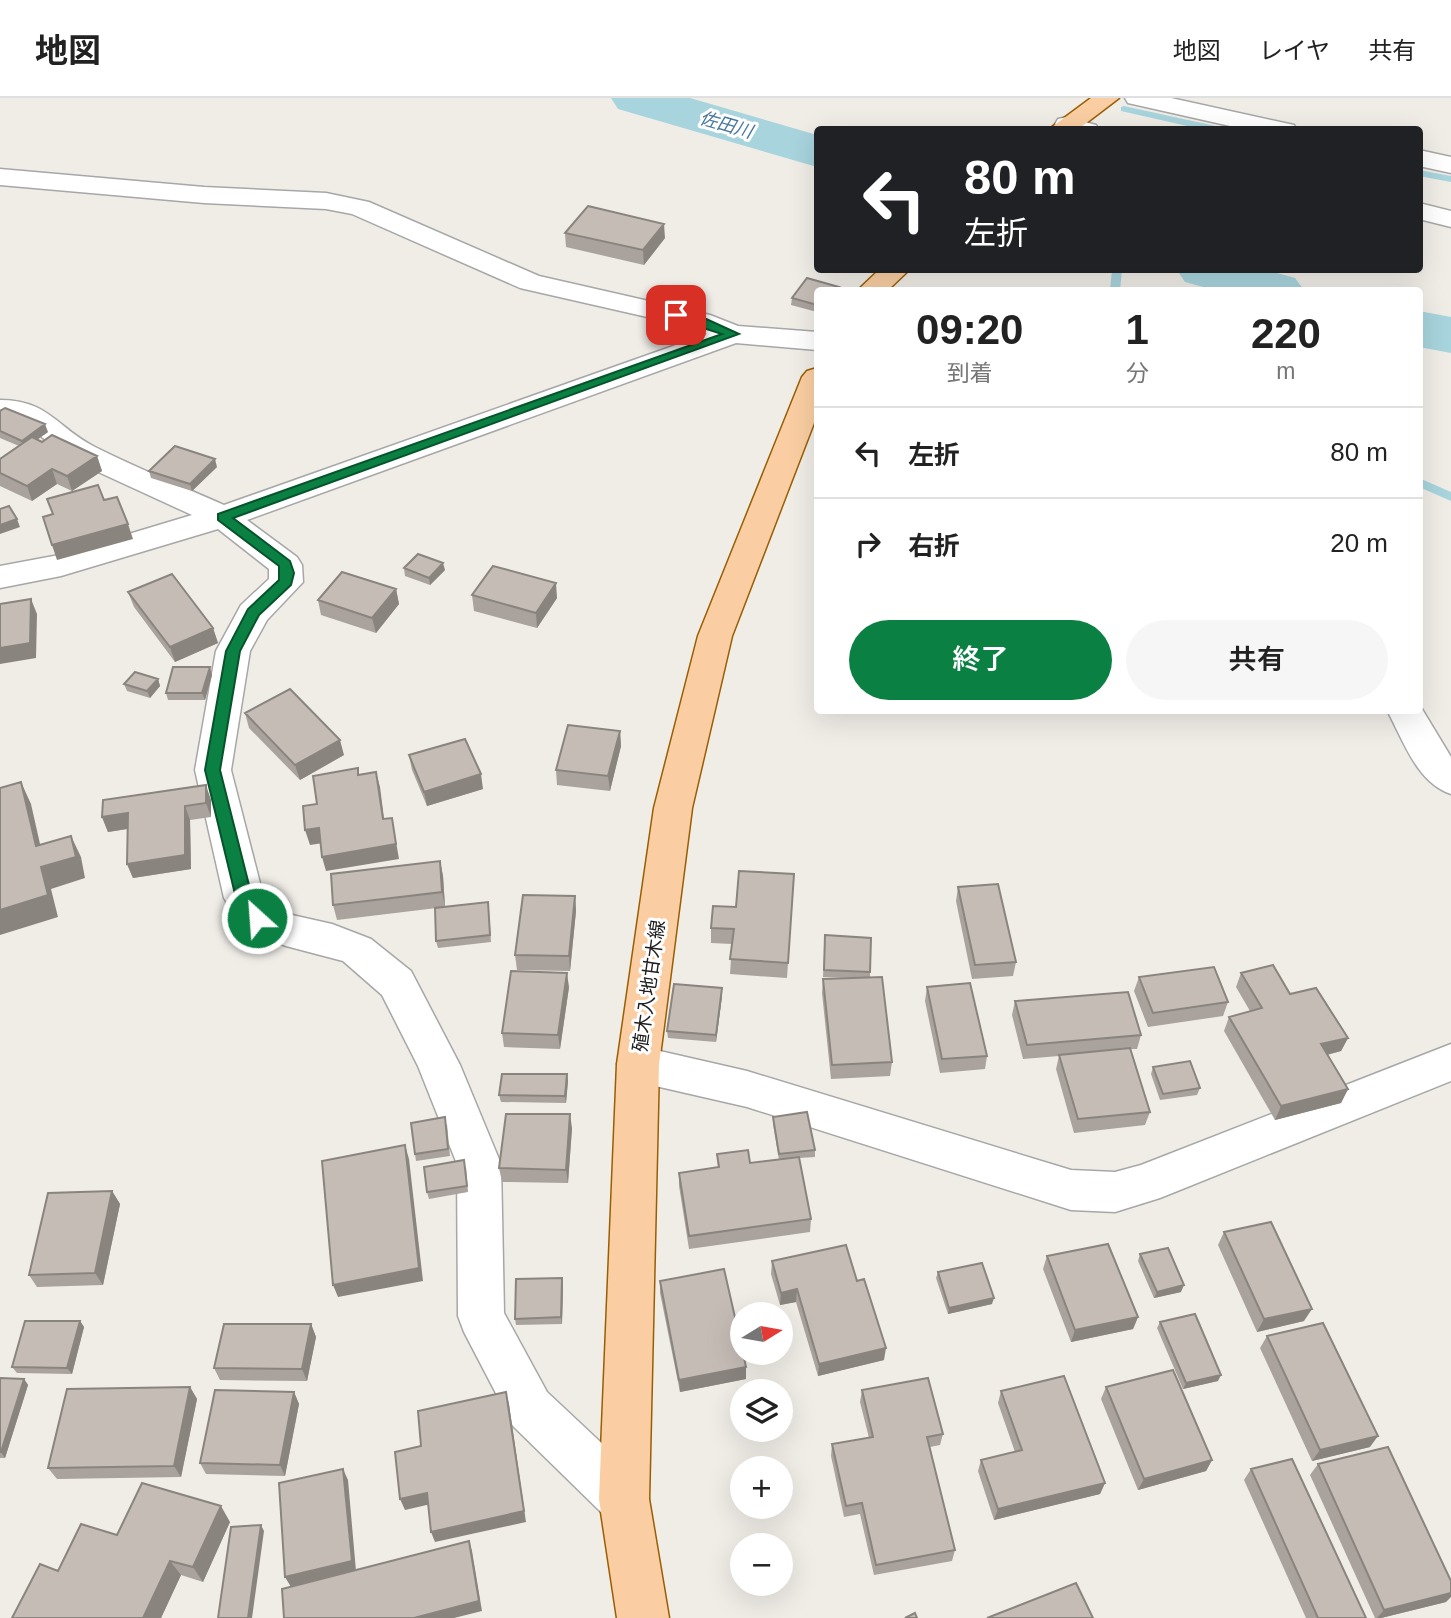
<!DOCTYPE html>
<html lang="ja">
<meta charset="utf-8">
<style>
:root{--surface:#fff;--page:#f6f6f6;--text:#222;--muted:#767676;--line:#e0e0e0;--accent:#0b8043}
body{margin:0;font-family:Helvetica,"Noto Sans JP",sans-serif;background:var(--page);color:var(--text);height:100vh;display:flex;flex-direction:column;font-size:26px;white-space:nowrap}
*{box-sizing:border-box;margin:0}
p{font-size:23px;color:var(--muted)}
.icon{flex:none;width:38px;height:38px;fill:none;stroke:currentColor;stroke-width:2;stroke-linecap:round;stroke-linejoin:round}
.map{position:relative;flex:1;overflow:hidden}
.drawer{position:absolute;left:814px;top:189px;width:609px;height:427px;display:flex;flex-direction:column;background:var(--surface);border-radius:7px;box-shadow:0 7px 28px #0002}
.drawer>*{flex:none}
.hud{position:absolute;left:814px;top:28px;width:609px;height:147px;border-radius:7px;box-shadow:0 7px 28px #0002;background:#202124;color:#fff;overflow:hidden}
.needle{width:46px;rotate:79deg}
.buttons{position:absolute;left:730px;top:1204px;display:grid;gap:14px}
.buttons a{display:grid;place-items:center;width:63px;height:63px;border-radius:50%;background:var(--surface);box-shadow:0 7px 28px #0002;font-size:35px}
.pin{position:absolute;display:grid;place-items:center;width:60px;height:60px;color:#fff;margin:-30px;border-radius:14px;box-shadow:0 4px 10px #0006}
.me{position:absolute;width:77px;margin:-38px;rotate:334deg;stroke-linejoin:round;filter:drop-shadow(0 0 5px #0008)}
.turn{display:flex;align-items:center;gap:24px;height:147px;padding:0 35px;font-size:32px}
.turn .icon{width:91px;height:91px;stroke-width:2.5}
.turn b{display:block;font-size:49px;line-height:60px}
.eta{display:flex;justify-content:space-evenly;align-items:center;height:119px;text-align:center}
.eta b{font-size:42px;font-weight:600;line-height:49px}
.primary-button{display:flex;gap:14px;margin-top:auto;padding:14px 35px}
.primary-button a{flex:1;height:80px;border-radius:42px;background:var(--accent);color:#fff;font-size:28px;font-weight:600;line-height:80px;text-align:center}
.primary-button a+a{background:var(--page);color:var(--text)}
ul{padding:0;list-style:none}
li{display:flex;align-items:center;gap:21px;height:91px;padding:0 35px;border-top:2px solid var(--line)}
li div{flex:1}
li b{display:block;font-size:26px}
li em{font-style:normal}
header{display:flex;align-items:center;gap:42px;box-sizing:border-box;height:98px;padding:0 35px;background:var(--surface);border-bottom:2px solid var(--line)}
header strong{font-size:33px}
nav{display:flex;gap:38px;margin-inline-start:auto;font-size:24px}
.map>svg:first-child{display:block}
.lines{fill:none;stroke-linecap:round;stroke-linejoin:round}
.stream{fill:#a8d4dd;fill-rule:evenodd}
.river{fill:#a8d4dd;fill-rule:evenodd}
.minor-casing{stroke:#a7a7a7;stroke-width:3}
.major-casing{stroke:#995e03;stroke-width:3}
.minor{fill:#fff;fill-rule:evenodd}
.major{fill:#facea2;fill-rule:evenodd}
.wall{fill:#a9a29d}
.shaded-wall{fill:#8a847f}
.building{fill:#c5bcb6;stroke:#8a847f;stroke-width:2}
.route{fill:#0b8043;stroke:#07532c;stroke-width:2}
.labels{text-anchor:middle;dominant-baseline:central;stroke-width:6;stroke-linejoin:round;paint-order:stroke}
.far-water-label{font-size:18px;font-style:italic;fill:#48789f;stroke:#fff}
.street-label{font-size:19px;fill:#202020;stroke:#fff}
</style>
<header>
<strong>地図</strong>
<nav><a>地図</a><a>レイヤ</a><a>共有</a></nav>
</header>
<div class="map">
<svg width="1451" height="1520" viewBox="0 0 1451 1520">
<rect width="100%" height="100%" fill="#f0ede7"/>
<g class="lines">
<path class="stream" d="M1124 8 1220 29 1224 32H1205L1121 13V9Z
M1419 72 1451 78V84L1419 78Z
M1112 172H1122L1120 192H1110Z
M1419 380 1451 394V403L1419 389Z"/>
<path class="river" d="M611 0H690L817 37V69L618 11Z
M1177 172H1266L1295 180 1304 192H1214L1185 184Z
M1419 213 1451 219V255L1419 249Z"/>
<defs>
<path id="minor" d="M1125 0H1171L1294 27 1297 32H1248L1128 5Z
M1067 19 1096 27 1099 32 1058 31 1055 26 1058 21Z
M1419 52 1451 59V75L1419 68Z
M0 71 204 89 326 95 369 104 539 178 710 217 738 228 817 234V252L736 245 247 422 297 459 302 467 303 484 267 522 250 553 231 672 263 797 271 809 292 817 332 826 371 841 411 873 460 967 501 1066 504 1215 547 1294 642 1383 649 1401 642 1419 624 1426 606 1419 513 1328 464 1234 458 1218 457 1066 418 968 382 897 343 863 286 848 243 831 224 800 195 672 216 553 241 507 269 481V471L218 431 61 478 0 490V468L59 457 192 417 70 361 20 322 0 320V302C49 302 57 330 95 349 137 370 181 388 224 407L707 236 691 229 520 190 352 116 326 111 204 105 0 87Z
M1419 105 1451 113V129L1419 121Z
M1419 606 1451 659V696C1417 685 1403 642 1387 612H1419Z
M1451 946V983L1160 1100 1115 1114 1071 1112 747 1009 638 984 623 979 617 966 623 953 638 948 747 973 1071 1072 1115 1074 1141 1067Z"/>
<path id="major" d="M1091 0H1119L1077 32H1048Z
M879 172H909L888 192H858Z
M817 270V317L732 538 692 710 659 966 649 1401 669 1520H617L599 1401 617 966 654 710 698 538 802 279 807 273Z"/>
</defs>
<use href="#minor" class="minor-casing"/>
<use href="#major" class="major-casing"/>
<use href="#minor" class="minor"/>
<use href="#major" class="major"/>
</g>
<path class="wall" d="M565 135 665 140 644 167 566 149Z
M817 192V214L791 207 792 200Z
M0 313 48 334 37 342 42 344 97 358 102 373 72 393 57 386 32 403 0 388V361L19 348 0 340Z
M217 369 192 393 151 380 149 373Z
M404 470 445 472 430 487 405 478Z
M396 491 399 506 376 535 321 517 318 502Z
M128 494 213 530 218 545 175 564 134 509Z
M472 497 557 500 537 530 474 513Z
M212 577 205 602H168L166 595Z
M158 581 160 588 150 600 127 593 124 586Z
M245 615 344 657 300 682 249 630Z
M620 633 621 648 610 693 557 687 556 672Z
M409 657 483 691 427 708 412 672Z
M211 702V719L190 722 191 771 133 780 127 766V731L108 734 102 719Z
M440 763 443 778 445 809 337 822 333 807Z
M794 776 787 880 730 876 732 846 711 845V830L736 809Z
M958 789 1016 864 1013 878 972 881 956 803Z
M575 798 576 813 570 873 517 872 515 857Z
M489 811 491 844 438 850 436 843Z
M825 837 870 874V880L892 964 890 978 831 981 822 895 823 881 851 880 823 879Z
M1241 875 1290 896 1348 940 1341 953 1327 957 1348 991 1341 1005 1275 1022 1224 933 1229 919 1250 913 1236 889Z
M1139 879 1228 904 1223 918 1148 929 1134 893Z
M569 889 560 951 504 949 502 935Z
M927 889 987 958 985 971 940 975 925 903Z
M722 898 716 944 668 940 667 933Z
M1015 903 1141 937 1137 951H1130L1150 1014 1145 1027 1074 1035 1056 971 1059 958 1023 961 1012 917Z
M1153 969 1200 990 1197 997 1160 1002 1151 976Z
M567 976 568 983 566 1005 501 1004 499 997Z
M773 1019 815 1052V1059L799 1060 811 1121 810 1134 689 1151 679 1088V1075L718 1070 717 1056 750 1065 779 1062 773 1026Z
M447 1026 450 1058 416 1063 415 1056Z
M572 1030 568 1085 502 1084 499 1070Z
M466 1069 468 1094 429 1101 427 1094Z
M112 1093 120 1106 103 1187 37 1189 29 1177Z
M1224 1134 1304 1223 1257 1234 1218 1147Z
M1140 1156 1181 1194 1154 1200 1138 1163Z
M1047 1158 1138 1219 1133 1231 1071 1244 1043 1171Z
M772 1163 857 1183 884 1262 818 1278 796 1204 780 1207 771 1176Z
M938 1174 992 1206 948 1216 936 1180Z
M660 1183 746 1281 680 1294 660 1195Z
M563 1186 562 1226 516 1227 515 1221Z
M80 1223 84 1229 72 1276 17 1275 12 1269Z
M1160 1224 1218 1283 1183 1291 1157 1230Z
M311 1226 316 1239 307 1283 220 1282 214 1270Z
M1267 1238 1370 1349 1312 1363 1260 1250Z
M0 1280 24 1281 28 1287 5 1360H0Z
M190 1289 197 1301 181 1379 57 1381 48 1370Z
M1106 1289 1212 1362 1206 1373 1138 1392 1101 1301Z
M862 1292 943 1336 940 1347 930 1349 955 1452 952 1463 874 1477 860 1416 844 1419 831 1358 832 1346 869 1340 860 1304Z
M1001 1293 1105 1385 1100 1396 994 1422 978 1373 981 1362 1015 1354 998 1305Z
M294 1294 299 1306 285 1378 206 1376 200 1365Z
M1318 1366 1446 1504 1381 1520H1375L1310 1377Z
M1251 1371 1366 1520H1306L1244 1382Z
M230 1424 203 1484 181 1477 161 1520H12L117 1437Z"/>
<path class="shaded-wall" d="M664 126 665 140 644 167 643 152Z
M45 326 48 334 25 350 22 343Z
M97 358 102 373 72 393 67 378Z
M215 361 217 369 192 393 190 386Z
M52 371 57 386 32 403 27 388Z
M17 421 20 429 0 436V427Z
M128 426 133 441 57 462 52 447Z
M443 465 445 472 430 487 429 480Z
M556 485 557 500 537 530 536 515Z
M396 491 399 506 376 535 372 520Z
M31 501 37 516 36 560 0 566V550Z
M213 530 218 545 175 564 170 549Z
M210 569 212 577 205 602 202 595Z
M158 581 160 588 150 600 147 593Z
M620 633 621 648 610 693 608 678Z
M340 642 344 657 300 682 295 667Z
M376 674 380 689 386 736 383 721Z
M481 676 483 691 427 708 424 694Z
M21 684 31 706 45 768 71 738 81 759 85 780 51 791 58 819 0 837V812L36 748Z
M206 687 211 702V719L206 705Z
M185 708 190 722 191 771 133 780 127 766Z
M128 715 133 730 108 734 102 719Z
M392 720 399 761 326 773 322 759Z
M319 730 323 745 310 747 305 732Z
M440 763 443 778 445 809 442 794Z
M575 798 576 813 570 873 569 858Z
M567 875 569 889 560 951 558 937Z
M722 890V898L716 944V937Z
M1348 940 1341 953 1314 960 1321 946Z
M567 976 568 983 566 1005 565 998Z
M1348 991 1341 1005 1275 1022 1281 1008Z
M570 1016 572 1030 568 1085 566 1072Z
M405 1047 409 1061 423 1183 338 1199 333 1187Z
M112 1093 120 1106 103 1187 95 1175Z
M562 1180 563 1186 562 1226 561 1219Z
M1184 1187 1181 1194 1154 1200 1157 1194Z
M797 1191 796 1204 780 1207 781 1195Z
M994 1200 992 1206 948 1216 949 1210Z
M1312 1211 1304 1223 1257 1234 1264 1221Z
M1138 1219 1133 1231 1071 1244 1075 1232Z
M80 1223 84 1229 72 1276 67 1270Z
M311 1226 316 1239 307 1283 302 1271Z
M886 1250 884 1262 818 1278 819 1266Z
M746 1269V1281L680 1294 679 1282Z
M1221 1277 1218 1283 1183 1291 1186 1285Z
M24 1281 28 1287 5 1360 1 1354Z
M190 1289 197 1301 181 1379 174 1368Z
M294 1294 299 1306 285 1378 280 1367Z
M506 1294 509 1306 526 1424 435 1444 431 1434Z
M1378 1338 1370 1349 1312 1363 1320 1352Z
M1212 1362 1206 1373 1138 1392 1144 1381Z
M343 1371 348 1382 356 1473 291 1489 285 1479Z
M1105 1385 1100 1396 994 1422 998 1411Z
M427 1395 431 1406 405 1412 400 1401Z
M221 1408 230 1424 203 1484 193 1469Z
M261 1427 264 1433 252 1520H248Z
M469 1443 472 1453 482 1513 454 1520H414Z
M170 1463 181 1477 161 1520H143Z
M1451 1495V1499L1446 1504 1381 1520H1377L1384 1512Z"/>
<path class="building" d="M588 108 664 126 643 152 565 135Z
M807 180 839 189 836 192H817V207L792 200Z
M5 310 45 326 22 343 0 333V313Z
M52 337 97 358 67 378 52 371 27 388 0 375V361L32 339 42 344Z
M175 348 215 361 190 386 149 373Z
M98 387 104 402 117 399 128 426 52 447 43 419 53 416 47 401Z
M9 408 17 421 0 427V411Z
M418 456 443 465 429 480 404 470Z
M493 468 556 485 536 515 472 497Z
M342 474 396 491 372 520 318 502Z
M172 476 213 530 170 549 128 494Z
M31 501 30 545 0 550V506Z
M173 569H210L202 595H166Z
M135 574 158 581 147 593 124 586Z
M290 591 340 642 295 667 245 615Z
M568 627 620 633 608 678 556 672Z
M465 641 481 676 424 694 409 657Z
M358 670V677L376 674 383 721 392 720 396 746 322 759 319 730 305 732 303 708 317 706 313 678Z
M21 684 36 748 71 738 76 759 41 769 48 797 0 812V690Z
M206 687V705L185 708V757L127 766 128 715 102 719 103 702Z
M440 763 442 794 333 807 331 776Z
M739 773 794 776 788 865 730 861 734 831 711 830 713 808 736 809Z
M998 786 1016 864 975 867 958 789Z
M523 797 575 798 569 858 515 857Z
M488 804 490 837 436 843 435 810Z
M825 837 871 840 870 874 824 872Z
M1273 867 1290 896 1316 890 1348 940 1321 946 1348 991 1281 1008 1229 919 1262 910 1241 875Z
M1214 869 1228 904 1153 915 1139 879Z
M511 873 567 875 558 937 502 935Z
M882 879 892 964 832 967 823 881Z
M970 885 987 958 942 961 927 889Z
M674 886 722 890 716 937 667 933Z
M1128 894 1141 937 1027 947 1015 903Z
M1130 950 1150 1014 1078 1021 1059 957Z
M1190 963 1200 990 1163 996 1153 969Z
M502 976H567L565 998 499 997Z
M807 1014 815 1052 779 1056 773 1019Z
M506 1016H570L566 1072 499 1070Z
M445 1019 448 1051 415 1056 411 1025Z
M405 1047 419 1170 333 1187 322 1063Z
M748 1052 750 1065 799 1059 811 1121 689 1138 679 1075 719 1069 717 1056Z
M464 1062 467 1088 427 1094 424 1069Z
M112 1093 95 1175 29 1177 48 1095Z
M1271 1124 1312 1211 1264 1221 1224 1134Z
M1108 1146 1138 1219 1075 1232 1047 1158Z
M846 1147 857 1183 864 1181 886 1250 819 1266 797 1191 781 1195 772 1163Z
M1168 1150 1184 1187 1157 1194 1140 1156Z
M982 1165 994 1200 949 1210 938 1174Z
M724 1171 742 1250V1255H743L746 1269 679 1282 660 1183Z
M562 1180 561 1219 515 1221 516 1181Z
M1195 1216 1221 1277 1186 1285 1160 1224Z
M25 1223H80L67 1270 12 1269Z
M1323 1225 1378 1338 1320 1352 1267 1238Z
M224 1226H311L302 1271 214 1270Z
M1173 1272 1212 1362 1144 1381 1106 1289Z
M1064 1278 1105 1385 998 1411 981 1362 1022 1352 1001 1293Z
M0 1280 24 1281 1 1354H0Z
M928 1280 943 1336 927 1339 955 1452 876 1467 862 1405 846 1408 832 1346 873 1339 862 1292Z
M190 1289 174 1368 48 1370 67 1291Z
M215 1292 294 1294 280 1367 200 1365Z
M506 1294 524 1413 431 1434 427 1395 400 1401 395 1354 421 1348 418 1313Z
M1388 1349 1451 1483V1495L1384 1512 1318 1366Z
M1292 1361 1366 1520H1318L1251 1371Z
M343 1371 352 1463 285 1479 279 1385Z
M142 1385 221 1408 193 1469 170 1463 143 1520H12L40 1466 58 1473 81 1426 117 1437Z
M261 1427 248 1520H218L231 1429Z
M469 1443 479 1503 414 1520H284L282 1491Z
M1076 1485 1093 1520H987Z
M915 1515 917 1520H905Z"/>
<path class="route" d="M676 214 704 220 739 236 233 420 290 463 294 475 291 487 259 517 240 553 220 672 252 799 265 820 263 825H251L236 800 205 672 226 553 248 511 279 482V468L218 422V416L722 236 672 220 670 217Z"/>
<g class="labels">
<g class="far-water-label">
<text transform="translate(726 27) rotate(16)">佐田川</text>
</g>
<g class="street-label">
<text transform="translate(649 888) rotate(-82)">殖木入地甘木線</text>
</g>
</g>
</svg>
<div class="buttons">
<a><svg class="needle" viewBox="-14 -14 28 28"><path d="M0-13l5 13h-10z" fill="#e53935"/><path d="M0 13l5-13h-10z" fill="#767676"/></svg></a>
<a><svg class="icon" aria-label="layers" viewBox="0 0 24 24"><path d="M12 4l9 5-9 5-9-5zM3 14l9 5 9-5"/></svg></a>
<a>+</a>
<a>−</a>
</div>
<div class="pin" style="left:676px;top:217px;background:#d93025"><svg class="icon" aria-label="arrive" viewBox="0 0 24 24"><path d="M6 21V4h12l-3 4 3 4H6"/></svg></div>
<svg class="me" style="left:257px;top:820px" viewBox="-20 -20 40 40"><circle r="17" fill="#0b8043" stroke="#fff" stroke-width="3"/><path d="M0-11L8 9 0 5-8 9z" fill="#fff"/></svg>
<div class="hud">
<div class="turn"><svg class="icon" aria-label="left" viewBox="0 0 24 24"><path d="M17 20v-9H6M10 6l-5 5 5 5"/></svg><div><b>80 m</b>左折</div></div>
</div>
<section class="drawer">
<div class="eta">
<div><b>09:20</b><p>到着</p></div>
<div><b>1</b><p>分</p></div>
<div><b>220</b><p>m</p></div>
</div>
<ul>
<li><svg class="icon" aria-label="left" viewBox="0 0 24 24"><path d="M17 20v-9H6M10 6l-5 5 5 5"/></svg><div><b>左折</b></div><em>80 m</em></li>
<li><svg class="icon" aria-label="right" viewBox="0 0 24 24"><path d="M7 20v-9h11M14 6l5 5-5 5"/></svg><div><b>右折</b></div><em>20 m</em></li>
</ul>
<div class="primary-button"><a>終了</a><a>共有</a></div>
</section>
</div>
